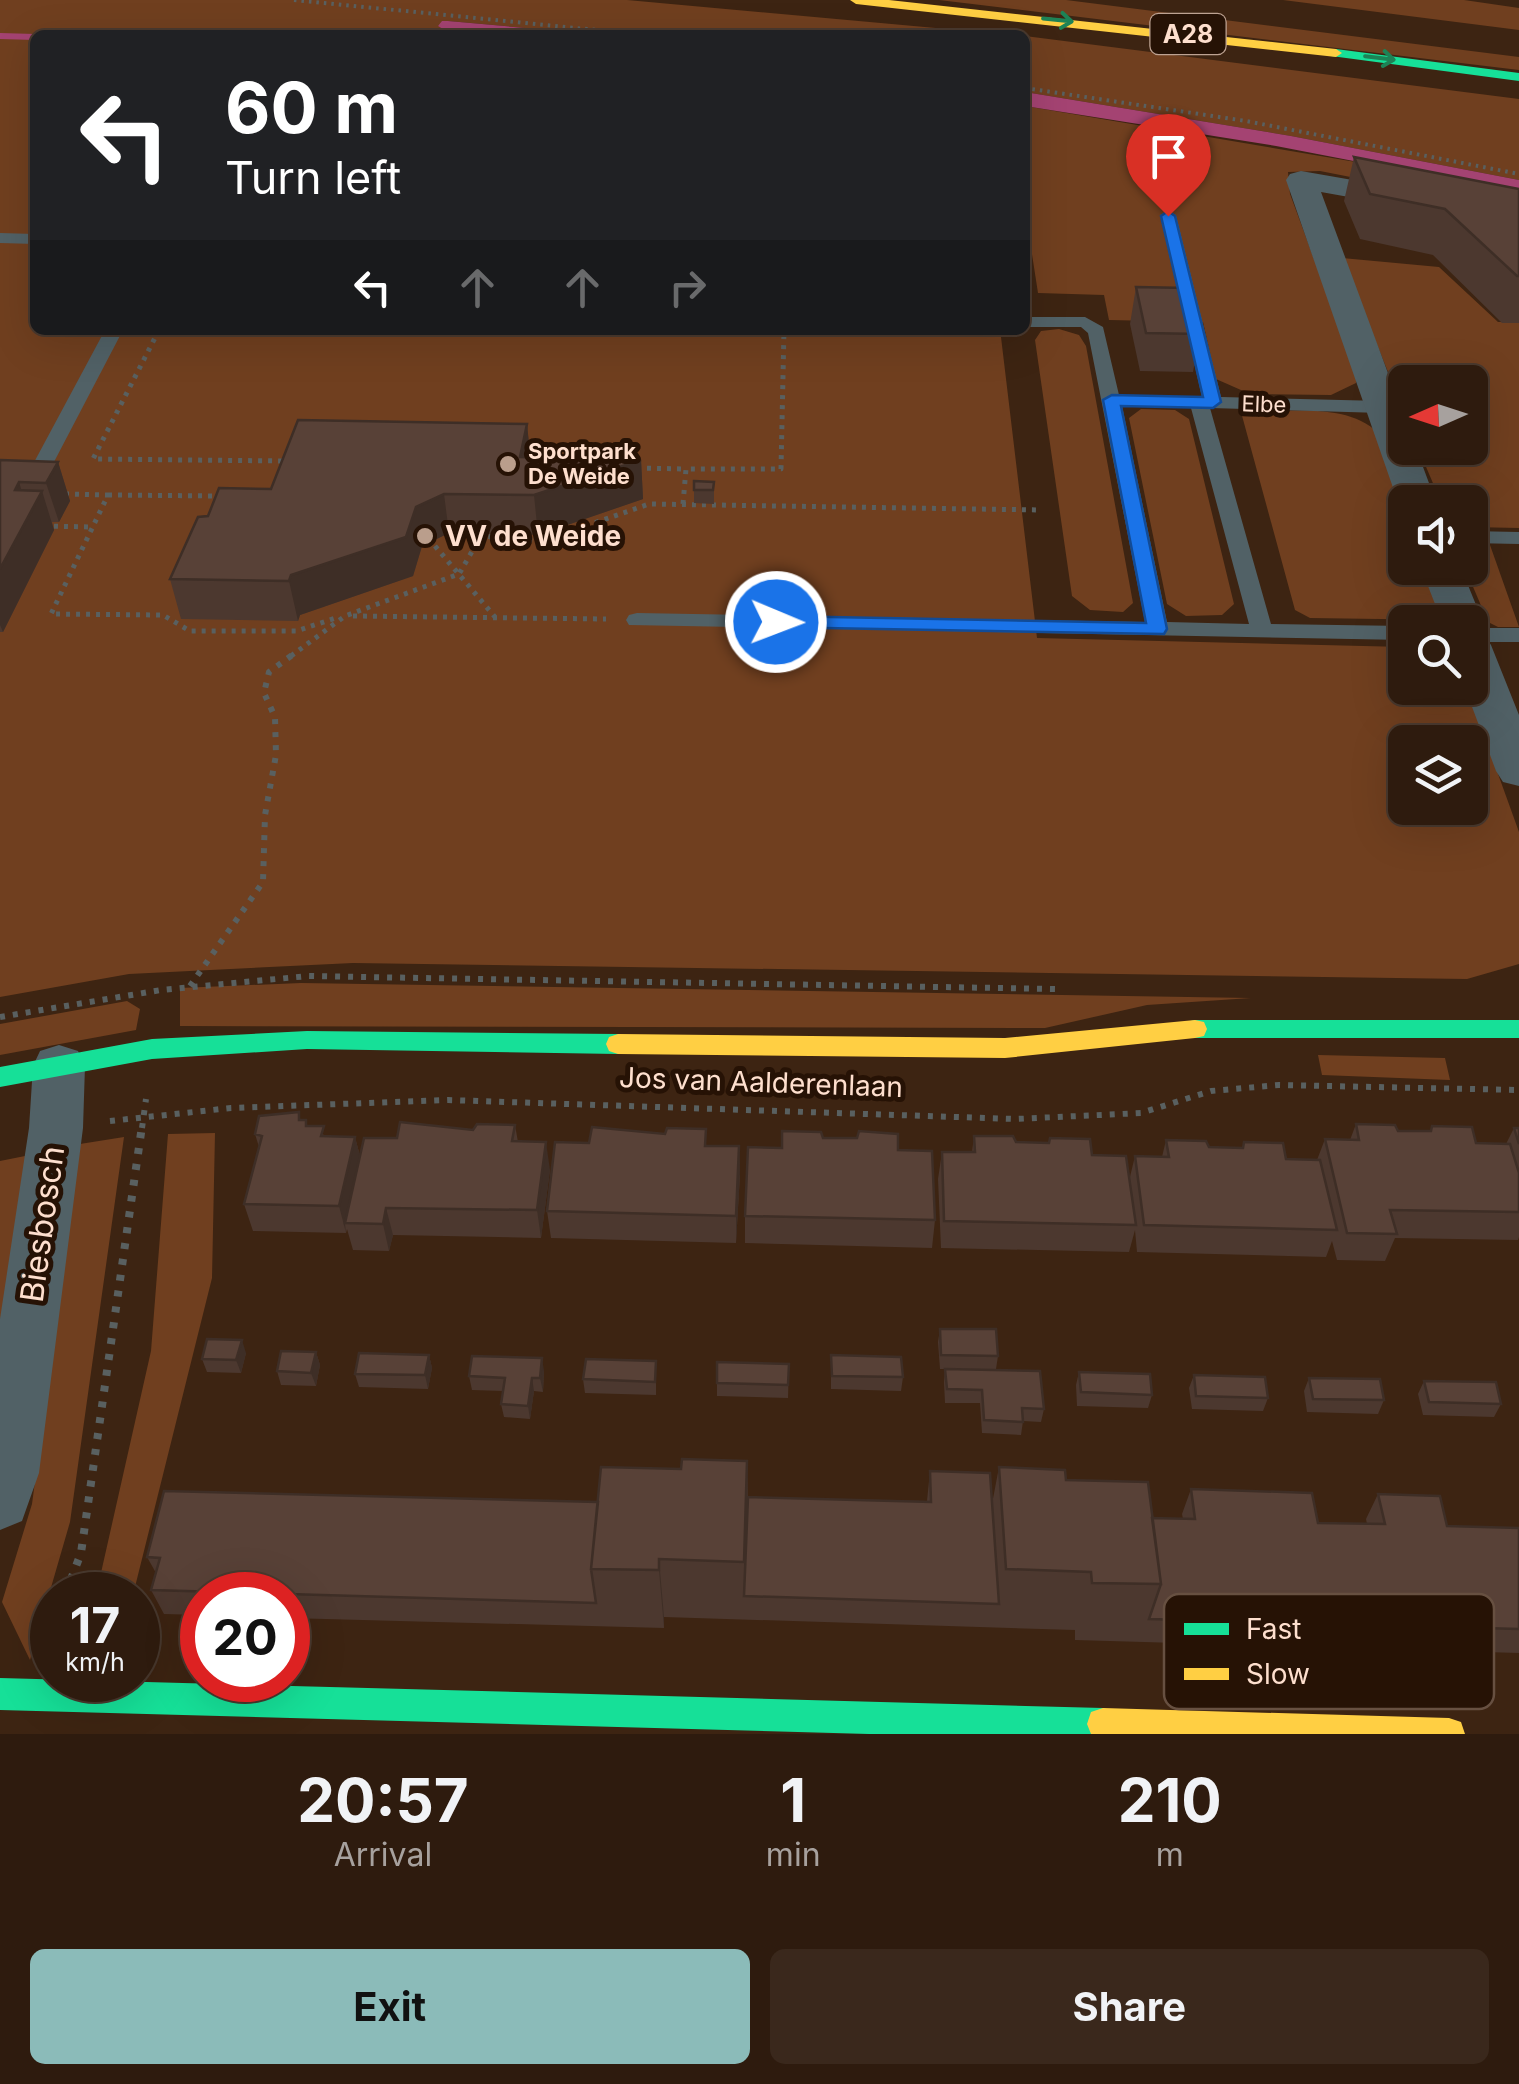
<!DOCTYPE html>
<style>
:root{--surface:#2e1b0e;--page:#3a281c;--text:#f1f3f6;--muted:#a7a19e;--line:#49392e;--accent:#8bbbb9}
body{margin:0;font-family:Inter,sans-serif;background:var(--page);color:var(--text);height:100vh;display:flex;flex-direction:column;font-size:38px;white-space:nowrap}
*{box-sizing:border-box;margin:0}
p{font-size:32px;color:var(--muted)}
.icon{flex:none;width:55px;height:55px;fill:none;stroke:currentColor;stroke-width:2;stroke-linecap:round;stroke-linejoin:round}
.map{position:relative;height:1734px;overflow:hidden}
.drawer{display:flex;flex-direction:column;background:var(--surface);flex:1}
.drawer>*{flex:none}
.top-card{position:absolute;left:30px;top:30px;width:1000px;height:305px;border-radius:15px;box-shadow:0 10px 40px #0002,0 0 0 2px var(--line);background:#202124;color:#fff;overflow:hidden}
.needle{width:65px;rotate:267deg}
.tools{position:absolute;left:1388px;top:365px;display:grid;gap:20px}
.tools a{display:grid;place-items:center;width:100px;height:100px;border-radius:15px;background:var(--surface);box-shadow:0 10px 40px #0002,0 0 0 2px var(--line);font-size:50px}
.speed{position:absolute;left:30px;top:1572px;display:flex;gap:20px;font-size:50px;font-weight:700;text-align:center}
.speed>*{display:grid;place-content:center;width:130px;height:130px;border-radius:50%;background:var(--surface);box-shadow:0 10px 40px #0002,0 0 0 2px var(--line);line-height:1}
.speed small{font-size:25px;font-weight:400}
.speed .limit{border:15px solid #d22;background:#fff;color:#111}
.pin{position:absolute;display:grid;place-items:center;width:85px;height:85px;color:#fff;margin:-102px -42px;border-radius:50% 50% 50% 0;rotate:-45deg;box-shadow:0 0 10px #0007}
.pin .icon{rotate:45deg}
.me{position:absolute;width:110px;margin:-55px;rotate:91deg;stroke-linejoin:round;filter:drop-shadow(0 0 8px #0008)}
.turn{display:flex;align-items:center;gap:35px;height:210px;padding:0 30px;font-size:45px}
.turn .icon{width:130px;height:130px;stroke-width:2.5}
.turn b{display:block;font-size:70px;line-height:85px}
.lanes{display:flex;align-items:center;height:95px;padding:0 30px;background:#0003;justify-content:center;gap:50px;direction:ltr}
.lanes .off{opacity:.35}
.eta{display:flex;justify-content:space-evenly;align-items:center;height:170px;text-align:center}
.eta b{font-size:60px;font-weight:700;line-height:70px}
.primary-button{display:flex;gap:20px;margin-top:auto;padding:20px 30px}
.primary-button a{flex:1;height:115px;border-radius:15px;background:var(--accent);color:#111;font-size:40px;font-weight:700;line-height:115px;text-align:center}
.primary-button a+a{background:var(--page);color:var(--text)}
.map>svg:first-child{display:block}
.green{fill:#703f1f;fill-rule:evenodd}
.water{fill:#a44372}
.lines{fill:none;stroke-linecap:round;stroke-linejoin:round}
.stream{fill:#a44372;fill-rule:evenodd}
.path-far3{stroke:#596060;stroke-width:4;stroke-dasharray:2.5 5;stroke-linecap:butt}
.path-far2{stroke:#596060;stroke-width:5;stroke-dasharray:4 6;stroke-linecap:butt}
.path-far1{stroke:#596060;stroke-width:6;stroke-dasharray:5 8;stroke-linecap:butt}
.path{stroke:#596060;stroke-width:8;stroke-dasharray:6 10;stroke-linecap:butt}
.lane{fill:#516166;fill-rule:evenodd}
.street{fill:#516166;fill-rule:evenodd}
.fast{fill:#16e098;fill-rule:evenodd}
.slow{fill:#ffcf43;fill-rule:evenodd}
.wall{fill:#4c382f}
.shaded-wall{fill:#3e2e26}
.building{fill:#584137;stroke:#3e2e26;stroke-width:2.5}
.oneway{stroke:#1d8356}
.route{fill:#1a73e8;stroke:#114b97;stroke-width:2.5}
.poi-dot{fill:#ba9e8c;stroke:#261205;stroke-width:4}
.labels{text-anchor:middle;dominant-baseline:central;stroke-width:10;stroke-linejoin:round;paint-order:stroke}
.far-street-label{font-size:22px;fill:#fedfce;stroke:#261205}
.far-poi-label{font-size:22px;font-weight:bold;fill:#fedfce;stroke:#261205;text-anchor:start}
.shield{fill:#261205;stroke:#bda292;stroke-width:2.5}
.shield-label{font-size:25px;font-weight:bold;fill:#fedfce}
.poi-label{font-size:28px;font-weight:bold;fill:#fedfce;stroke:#261205;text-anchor:start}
.street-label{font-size:28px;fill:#fedfce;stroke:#261205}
.near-street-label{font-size:32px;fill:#fedfce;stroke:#261205}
.key{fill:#261205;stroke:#675041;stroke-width:2.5}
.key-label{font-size:28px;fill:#fedfce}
</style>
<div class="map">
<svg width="1519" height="1734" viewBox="0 0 1519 1734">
<rect width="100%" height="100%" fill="#3d2412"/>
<path class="green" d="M0 0H627L1013 35H604L448 21 438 26 504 35H35V330H898V336L930 337 934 330H995L1001 337 1037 638 1405 647V688H1467L1519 832V964L1467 979 353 963 129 974 0 997ZM1405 742H1470V808H1405Z
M939 0H1066L1519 57V70Z
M1283 0H1464L1519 8V30Z
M1025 36 1519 99V180L1291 136 1025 92Z
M1025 106 1409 171 1498 206 1320 171 1288 172 1290 194 1357 375 1356 383 1331 395 1250 394 1216 379 1203 322 1109 320 1104 295 1038 293 1025 209Z
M1342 258 1439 267 1498 322H1519V528L1470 527V502H1441L1418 448H1470V382H1405V414Z
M1059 329 1079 335 1086 346 1133 603 1123 612 1090 610 1072 596 1035 340 1041 331Z
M1141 409 1175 410 1189 419 1234 604 1222 615 1186 616 1167 604 1129 418Z
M1241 412C1284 413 1351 400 1382 437L1407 502 1405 568H1431L1451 620 1310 618 1295 610Z
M1470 544 1490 545 1519 627H1498L1488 622 1465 568H1470Z
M301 983 1251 998 1147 1005 1045 1028 180 1026V988Z
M127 1001 140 1009 136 1030 0 1055V1024Z
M1318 1055 1445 1058 1450 1080 1322 1075Z
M215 1133 212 1278 133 1595H96L151 1351 168 1134Z
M124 1137 70 1522 30 1660 2 1602 32 1504 80 1144Z
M30 1155 0 1349V1161Z"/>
<path class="water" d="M442 21H448L604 35H504L443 29 438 26Z
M1025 92 1291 136 1519 180V193L1276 146 1025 106Z"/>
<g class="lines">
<path class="stream" d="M0 33 35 34 37 35 35 40 0 39Z"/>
<path class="path-far3" d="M294 0 647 35
M1025 88 1246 121 1519 174"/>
<path class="path-far2" d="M159 330 93 459 286 461
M637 468 686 469
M65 494 108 495 51 614 163 615 190 631H296L336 618
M108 495 222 496
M683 504 686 469H781L784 330
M44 526 93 527
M435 546 495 617
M353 616 606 619
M291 656 345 616 459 574 481 536 542 541 649 504 1041 510"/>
<path class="path-far1" d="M190 986 263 882 265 815 276 755 275 717 264 693 269 672 295 653
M0 1017 161 990 308 976 1055 989
M110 1121 231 1108 448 1100 1016 1119 1141 1113 1211 1091 1279 1085 1519 1090
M142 1128 146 1099"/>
<path class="path" d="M65 1595 81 1553 142 1126"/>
<path class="lane" d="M1168 210 1176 215 1221 397 1382 401 1391 407 1382 413 1210 408 1271 624 1405 626V640L629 625 626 620 629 615 637 613 1145 622 1088 333 1081 327H1025V317H1085L1103 327 1119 395 1202 397 1160 215ZM1122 406 1191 408 1249 624 1167 622Z
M0 233 35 234V244L0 243Z
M105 330H123L44 481 34 487 27 485 24 481Z
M1470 531 1519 532V544L1470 543Z
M1470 628H1519V642H1470Z"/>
<path class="street" d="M1301 171 1410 190 1421 193 1425 199 1421 205 1410 208 1321 192 1405 419V448H1416L1436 502H1405V510L1398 502 1286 180 1290 174Z
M1421 568H1461L1483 622 1471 632 1485 636 1491 645 1519 715V786L1503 782 1496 771 1465 688H1470V622H1442Z
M59 1045 78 1051 85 1066 83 1128 39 1473 22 1521 0 1530V1319L29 1128 33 1066 40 1051Z"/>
<path class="fast" d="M1336 49 1519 73V81L1331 56V50Z
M1195 1020H1519V1038H1195L1186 1036 1183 1029 1186 1022Z
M307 1031 618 1034 627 1037 630 1044 627 1051 618 1054 307 1049 152 1059 0 1087V1067L152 1039Z
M0 1678 1103 1708 1115 1712 1119 1724 1115 1734H869L0 1710Z"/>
<path class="slow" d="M850 0H889L1336 49 1342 53 1336 57 856 4Z
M1195 1020 1204 1022 1207 1029 1204 1036 1195 1038 1005 1058 618 1054 609 1051 606 1044 609 1037 618 1034 1005 1038Z
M1103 1708 1449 1718 1461 1722 1465 1734H1091L1087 1724 1091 1712Z"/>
</g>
<path class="wall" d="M1354 157 1519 189V323H1502L1433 255 1360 239 1344 201Z
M1136 287 1200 334 1193 372 1140 371 1130 324Z
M527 424 530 457 641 460 643 499 538 535 449 533 422 546 413 576 300 615 298 621 181 619 170 579 208 516 271 489Z
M0 460 58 462 70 501 59 522H52L54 530 3 632H0Z
M714 482V504L694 503V490Z
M302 1120 307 1126 326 1136 355 1137 360 1156 397 1138 515 1125 518 1142 550 1170 541 1238 393 1235 389 1251 353 1250 347 1229 346 1233 253 1231 244 1204 259 1147 255 1134Z
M1356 1124 1398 1131H1430L1432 1126 1476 1143 1506 1144 1514 1128H1519V1237L1518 1240 1395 1238 1385 1261 1337 1260 1332 1241 1326 1257 1137 1252 1135 1230 1129 1252 941 1248 938 1179 942 1152H972L974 1136 1092 1155 1129 1181 1135 1156 1162 1157 1166 1140 1209 1147 1242 1148 1244 1142 1286 1159 1317 1160 1325 1139 1350 1140Z
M823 1138 898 1150 935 1220 932 1248 745 1243V1216L782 1148Z
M706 1146H739L740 1174 736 1243 551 1238 547 1211Z
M940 1329 998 1356 996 1369H940L938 1342Z
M316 1352 320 1365 316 1386 281 1385 277 1371Z
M246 1353 241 1373 207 1372 202 1359Z
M429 1355 432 1368 428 1389 359 1387 355 1374Z
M831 1355 903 1377 901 1391 831 1389Z
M656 1361V1395L585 1393 583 1379Z
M717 1362 789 1364 788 1398 717 1396Z
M945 1369 1044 1409 1041 1422 1023 1421 1021 1435 982 1433 980 1403H945L944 1382Z
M544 1371 543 1392 534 1391 530 1419 504 1417 501 1404 503 1391 472 1390 469 1376Z
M1079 1372 1152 1395 1148 1408 1077 1406 1076 1385Z
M1194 1375 1268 1398 1263 1411 1192 1409 1189 1388Z
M1309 1378 1384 1400 1378 1414 1307 1412 1304 1391Z
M1424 1381 1501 1404 1494 1417 1423 1415 1418 1394Z
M747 1461 748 1497 927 1501 930 1471 992 1504 999 1467 1066 1480 1152 1518 1183 1519 1182 1514 1191 1489 1318 1523 1367 1524 1366 1519 1378 1494 1447 1526 1519 1528V1653L1075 1640V1630L664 1617V1628L288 1618V1595H202V1615L164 1614 151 1590 156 1573 147 1557 598 1502 681 1469Z"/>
<path class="shaded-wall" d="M527 424 531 463 520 457Z
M641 460 643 499 538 535 534 495Z
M58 462 70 501 59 522 46 483Z
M19 482 29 515 42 491 54 530 3 632 0 625V569L15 490Z
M444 494 449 533 422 546 413 576 300 615 298 621 289 581 291 575 416 507Z
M355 1137 362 1164 345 1223 346 1233 339 1206Z
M546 1142 550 1170 541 1238 537 1210Z
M739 1146 740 1174 736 1243V1216Z
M386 1208 393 1235 389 1251 383 1224Z
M242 1340 246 1353 241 1373 236 1360Z
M316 1352 320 1365 316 1386 311 1373Z
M429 1355 432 1368 428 1389 425 1375Z
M542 1358 544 1371 543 1392 540 1378Z
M532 1378 534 1391 530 1419 528 1406Z
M747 1461 748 1522 744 1596V1562Z
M659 1559 664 1617V1628L659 1570Z"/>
<path class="building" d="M1354 157 1519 189V276H1517L1445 209 1370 194Z
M1136 287 1187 288 1200 334 1146 333Z
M298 420 527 424 520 457 641 460 534 495 444 494 416 507 406 537 291 575 289 581 170 579 198 517 208 516 219 488 271 489Z
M0 460 58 462 46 483 19 482 15 490 42 491 0 569Z
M694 481 714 482 713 490H694Z
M299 1112V1120H306V1126H324L321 1136 355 1137 339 1206 244 1204 262 1136 255 1134 259 1116Z
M400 1122 473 1130 477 1124 515 1125 512 1141 546 1142 537 1210 386 1208 383 1224 345 1223 364 1138H397Z
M1356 1124 1395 1125 1398 1131H1431L1432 1126 1472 1127 1476 1143 1510 1144 1519 1173V1212L1390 1210 1397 1234 1347 1233 1325 1139 1359 1140Z
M592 1127 665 1134 667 1128 706 1129 705 1146H739L736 1216 547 1211 555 1142 589 1143Z
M1514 1128H1519V1144Z
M782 1131 821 1132 823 1138H857L859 1131 898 1134V1150L932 1151 935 1220 745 1216 748 1147 782 1148Z
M974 1136H1013L1016 1142 1049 1143 1050 1138 1090 1139 1092 1155 1126 1156 1136 1225 944 1221 942 1152H975Z
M1166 1140 1206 1141 1209 1147 1243 1148 1244 1142 1283 1143 1286 1159 1320 1160 1337 1230 1144 1225 1135 1156 1169 1157Z
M940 1329H996L998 1356 941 1355Z
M207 1339 242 1340 236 1360 202 1359Z
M281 1351 316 1352 311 1373 277 1371Z
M359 1353 429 1355 425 1375 355 1374Z
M831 1355 901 1357 903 1377 832 1376Z
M472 1356 542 1358 540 1378H532L528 1406 501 1404 505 1378 469 1376Z
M586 1359 656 1361 655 1382 583 1379Z
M717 1362 789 1364 788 1385 717 1383Z
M945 1369 1040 1371 1044 1409 1022 1408 1023 1422 984 1420 982 1390 947 1389Z
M1079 1372 1150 1374 1152 1395 1081 1392Z
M1194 1375 1265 1377 1268 1398 1196 1396Z
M1309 1378 1380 1379 1384 1400 1313 1399Z
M1424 1381 1496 1382 1501 1404 1429 1402Z
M682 1459 747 1461 744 1562 659 1559V1570L591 1569 601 1467 681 1469Z
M999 1467 1065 1470 1066 1480 1148 1482 1161 1584 1092 1583 1091 1572 1006 1569Z
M930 1471 990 1473 999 1604 744 1596 748 1497 931 1502Z
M1191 1489 1312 1493 1318 1523 1385 1524 1378 1494 1440 1496 1447 1526 1519 1528V1629L1149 1619 1161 1584 1152 1518 1195 1519Z
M164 1491 598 1502 591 1569 596 1603 151 1590 160 1558 147 1557Z"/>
<defs><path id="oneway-shaft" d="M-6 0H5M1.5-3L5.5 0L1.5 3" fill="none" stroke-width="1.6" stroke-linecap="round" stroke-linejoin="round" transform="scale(2.5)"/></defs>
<g class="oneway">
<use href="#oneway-shaft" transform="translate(1058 20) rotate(6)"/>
<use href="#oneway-shaft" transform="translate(1380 58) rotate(7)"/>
</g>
<path class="route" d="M1168 211 1175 216 1221 402 1213 408 1121 406 1167 629 1164 634 769 627 766 622 776 616 1146 623 1103 400 1112 395 1203 397 1161 216Z"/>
<g class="poi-dot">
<circle cx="508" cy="464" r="10"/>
<circle cx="425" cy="536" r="10"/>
</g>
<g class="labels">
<g class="far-street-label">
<text transform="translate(1264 404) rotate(2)">Elbe</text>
</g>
<g class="far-poi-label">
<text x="528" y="451">Sportpark<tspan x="528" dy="25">De Weide</tspan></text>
</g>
<rect class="shield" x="1150.5" y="14" width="75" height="40" rx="8"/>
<g class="shield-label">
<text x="1188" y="34">A28</text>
</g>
<g class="poi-label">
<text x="445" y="536">VV de Weide</text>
</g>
<g class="street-label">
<text transform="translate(761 1082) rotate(2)">Jos van Aalderenlaan</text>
</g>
<g class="near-street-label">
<text transform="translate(42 1224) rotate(-82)">Biesbosch</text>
</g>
</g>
<rect x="1164" y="1594" width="330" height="115" rx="15" class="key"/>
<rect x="1184" y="1623" width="45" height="12" fill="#16e098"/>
<rect x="1184" y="1668" width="45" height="12" fill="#ffcf43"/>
<g class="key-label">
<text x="1246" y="1639">Fast</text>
<text x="1246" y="1684">Slow</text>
</g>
</svg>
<div class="tools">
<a><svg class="needle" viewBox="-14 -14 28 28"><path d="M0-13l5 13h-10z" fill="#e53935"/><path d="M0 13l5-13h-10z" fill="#a7a19e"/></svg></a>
<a><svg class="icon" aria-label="sound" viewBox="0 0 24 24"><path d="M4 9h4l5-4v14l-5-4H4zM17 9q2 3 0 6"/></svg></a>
<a><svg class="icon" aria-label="search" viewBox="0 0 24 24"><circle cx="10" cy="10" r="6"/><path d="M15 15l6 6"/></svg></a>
<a><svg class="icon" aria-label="layers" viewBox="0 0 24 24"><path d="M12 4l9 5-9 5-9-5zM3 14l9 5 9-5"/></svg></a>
</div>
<div class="speed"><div>17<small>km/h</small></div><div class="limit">20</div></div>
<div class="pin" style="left:1168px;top:216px;background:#d93025"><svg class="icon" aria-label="arrive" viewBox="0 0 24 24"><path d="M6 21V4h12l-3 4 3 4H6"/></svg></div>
<svg class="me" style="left:776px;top:622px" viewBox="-20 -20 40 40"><circle r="17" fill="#1a73e8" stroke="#fff" stroke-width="3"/><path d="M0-11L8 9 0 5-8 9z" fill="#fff"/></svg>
<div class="top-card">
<div class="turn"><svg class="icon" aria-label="left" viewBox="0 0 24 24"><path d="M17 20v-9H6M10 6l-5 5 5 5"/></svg><div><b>60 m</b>Turn left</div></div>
<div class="lanes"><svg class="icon" aria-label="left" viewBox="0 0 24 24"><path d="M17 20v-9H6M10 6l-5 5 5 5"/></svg><svg class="icon off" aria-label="ahead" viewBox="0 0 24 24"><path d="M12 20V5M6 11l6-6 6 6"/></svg><svg class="icon off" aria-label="ahead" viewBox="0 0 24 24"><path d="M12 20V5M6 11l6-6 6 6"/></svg><svg class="icon off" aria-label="right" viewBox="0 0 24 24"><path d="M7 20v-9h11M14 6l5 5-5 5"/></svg></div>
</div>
</div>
<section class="drawer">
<div class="eta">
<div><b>20:57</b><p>Arrival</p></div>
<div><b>1</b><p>min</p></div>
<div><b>210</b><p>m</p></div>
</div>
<div class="primary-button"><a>Exit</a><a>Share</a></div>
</section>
